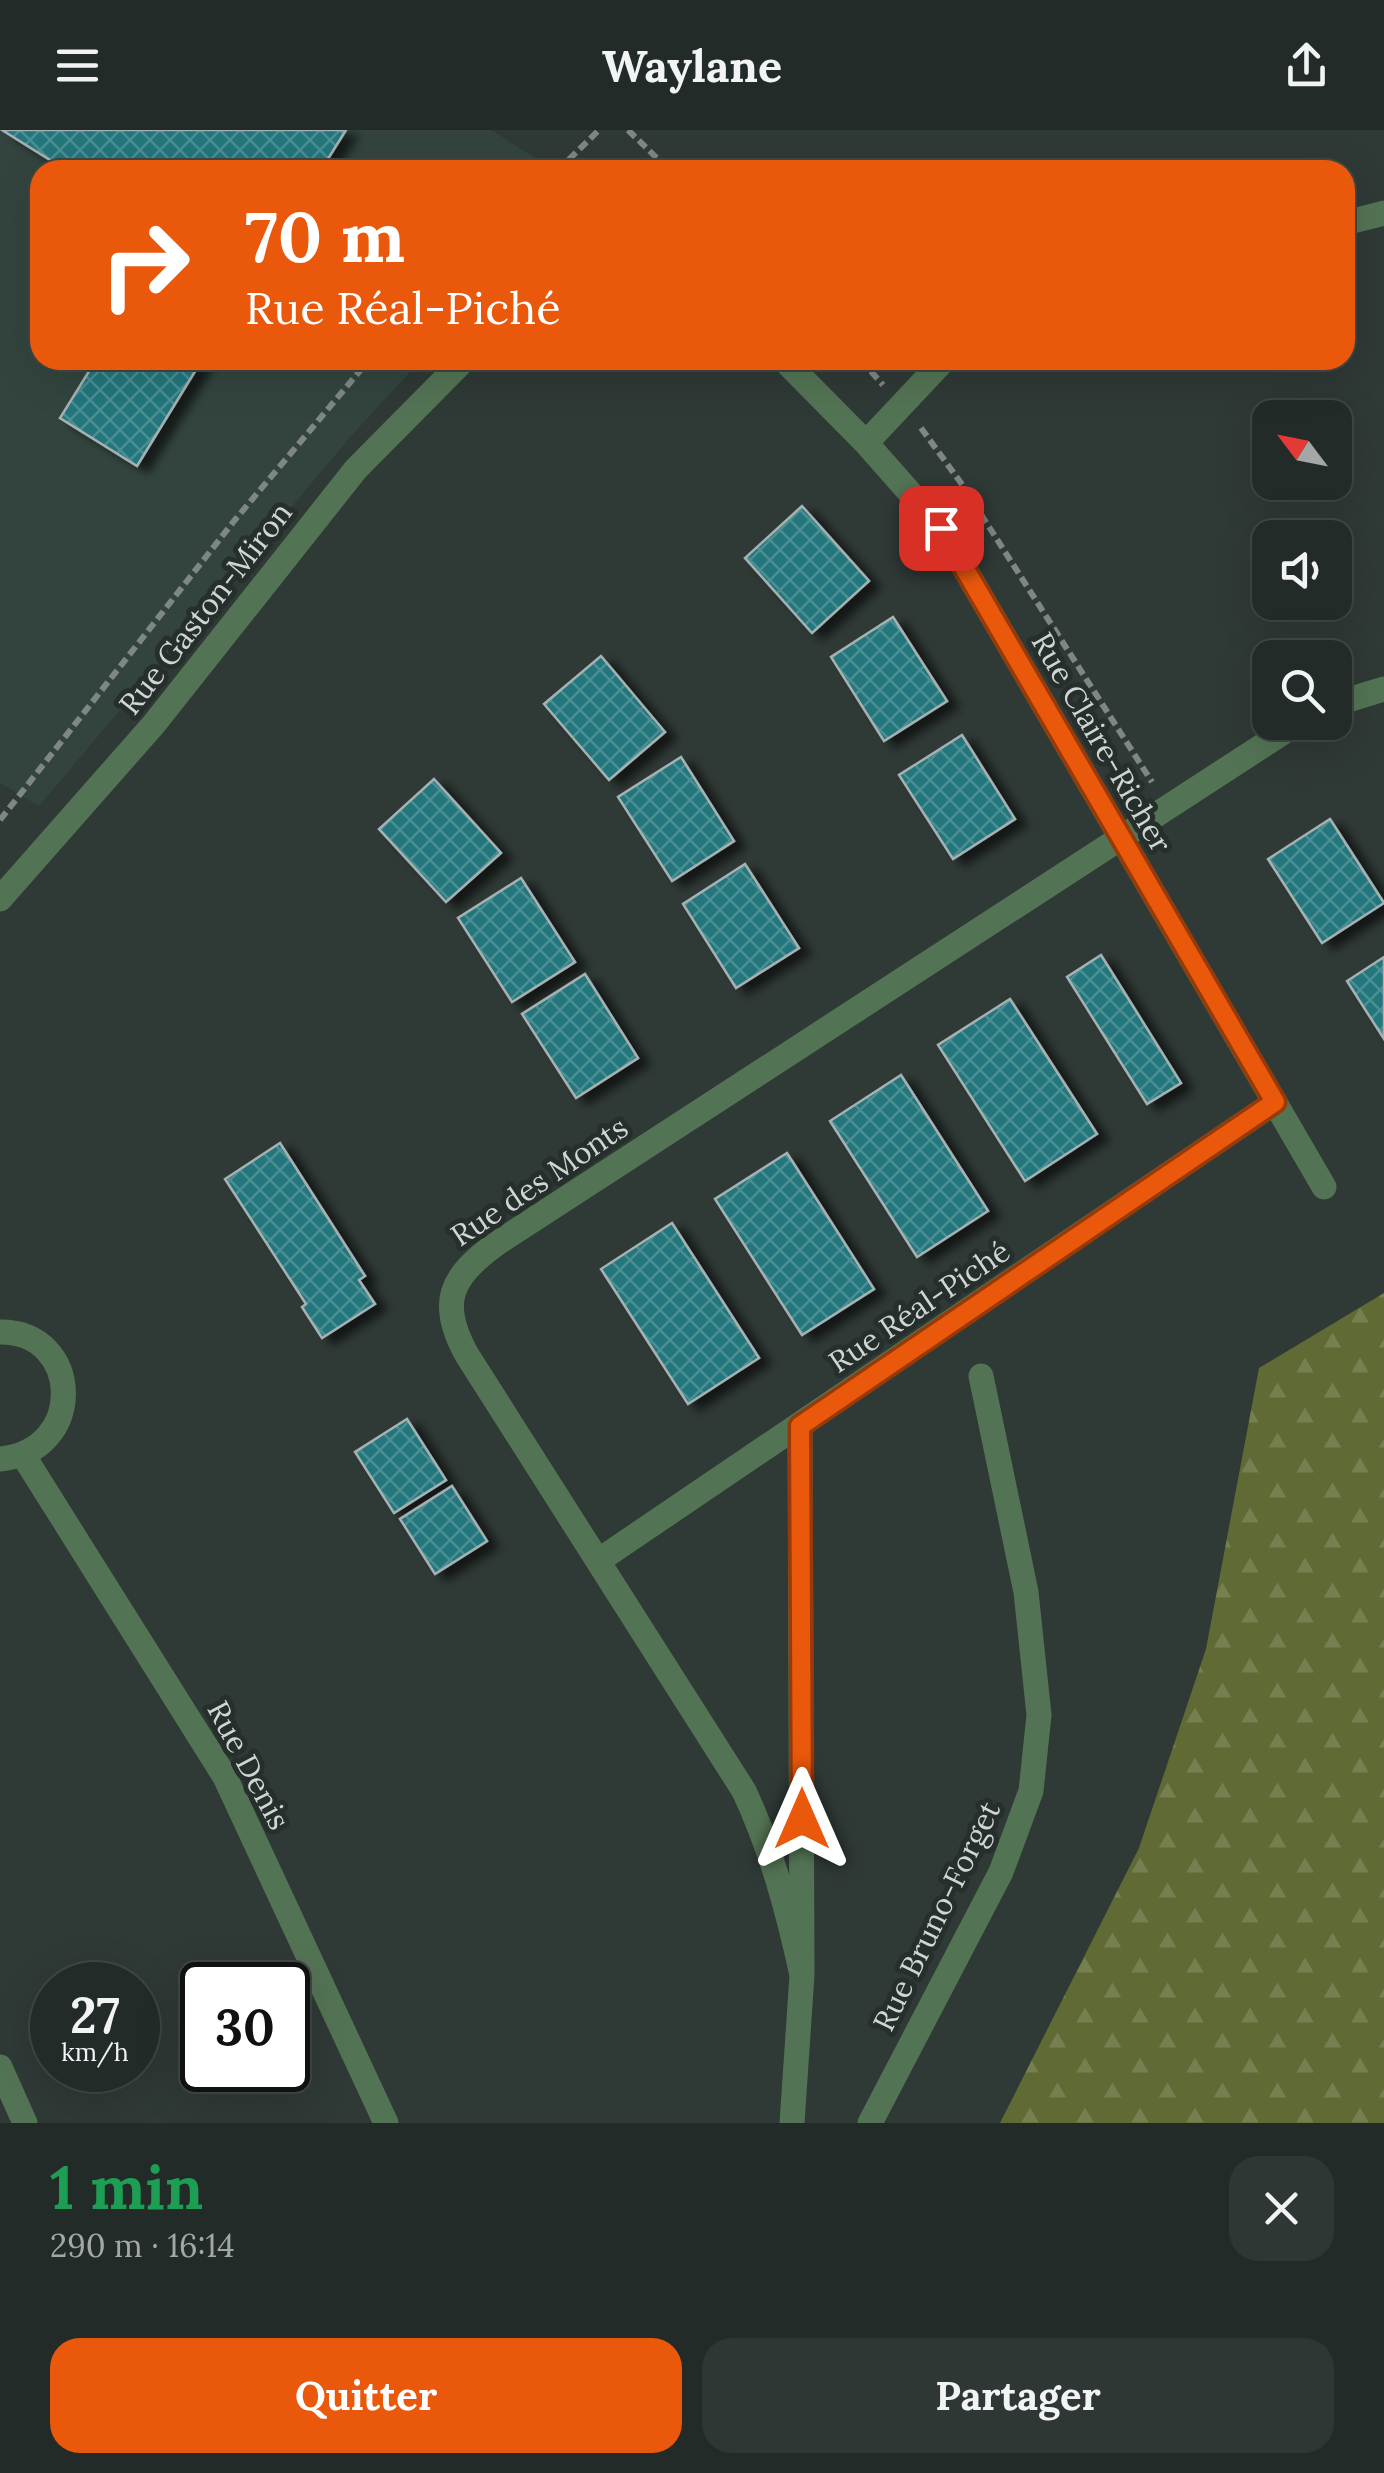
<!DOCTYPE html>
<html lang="fr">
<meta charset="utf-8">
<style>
:root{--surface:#232b28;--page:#2f3734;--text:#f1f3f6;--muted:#a3a7a8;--line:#404745;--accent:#ea580c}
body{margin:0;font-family:Lora,serif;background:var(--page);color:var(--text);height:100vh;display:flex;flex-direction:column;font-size:38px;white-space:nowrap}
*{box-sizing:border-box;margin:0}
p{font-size:32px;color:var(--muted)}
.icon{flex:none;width:55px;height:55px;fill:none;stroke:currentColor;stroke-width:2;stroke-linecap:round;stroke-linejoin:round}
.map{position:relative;height:1993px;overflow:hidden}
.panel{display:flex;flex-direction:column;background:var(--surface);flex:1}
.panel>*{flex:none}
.hud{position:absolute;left:30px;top:30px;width:1325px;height:210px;border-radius:30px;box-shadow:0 10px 40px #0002,0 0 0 2px var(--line);background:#ea580c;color:#fff;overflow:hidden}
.needle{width:65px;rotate:302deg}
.tools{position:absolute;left:1252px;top:270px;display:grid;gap:20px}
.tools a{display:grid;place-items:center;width:100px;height:100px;border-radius:20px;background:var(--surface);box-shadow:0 10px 40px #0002,0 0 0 2px var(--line);font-size:50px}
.speed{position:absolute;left:30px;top:1832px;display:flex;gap:20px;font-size:50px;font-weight:700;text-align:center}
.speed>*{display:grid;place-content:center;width:130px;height:130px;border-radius:50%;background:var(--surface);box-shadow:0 10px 40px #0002,0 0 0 2px var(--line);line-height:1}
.speed small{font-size:25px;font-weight:400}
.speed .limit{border:5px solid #111;border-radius:15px;background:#fff;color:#111}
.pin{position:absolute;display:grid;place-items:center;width:85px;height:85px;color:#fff;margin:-42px;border-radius:20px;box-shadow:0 5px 15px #0006}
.me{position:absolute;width:110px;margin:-55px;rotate:0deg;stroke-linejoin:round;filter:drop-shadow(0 0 8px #0008)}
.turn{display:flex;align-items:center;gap:35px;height:210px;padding:0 50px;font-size:45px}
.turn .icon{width:130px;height:130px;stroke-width:2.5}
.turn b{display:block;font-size:70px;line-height:85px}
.round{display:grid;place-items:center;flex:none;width:105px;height:105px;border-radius:30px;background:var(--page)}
.overview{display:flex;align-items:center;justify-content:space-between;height:170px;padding:0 50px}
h1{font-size:60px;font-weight:700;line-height:75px;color:#1e9e55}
.action{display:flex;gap:20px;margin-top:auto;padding:20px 50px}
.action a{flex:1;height:115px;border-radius:30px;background:var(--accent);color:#fff;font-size:40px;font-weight:700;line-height:115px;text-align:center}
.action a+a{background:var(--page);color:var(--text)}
header{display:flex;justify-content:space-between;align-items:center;height:130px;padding:0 50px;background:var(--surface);font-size:45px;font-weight:700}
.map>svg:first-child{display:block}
.built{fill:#33443e}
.forest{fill:url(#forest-firs)}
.building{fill:url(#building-cross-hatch);stroke:#a5b1b2;stroke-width:2.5;filter:url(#shadow)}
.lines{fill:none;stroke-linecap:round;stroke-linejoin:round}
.path{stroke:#7f8784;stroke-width:6;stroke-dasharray:10 5;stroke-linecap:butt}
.minor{stroke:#537454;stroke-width:25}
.route-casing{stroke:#983908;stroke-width:25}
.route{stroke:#ea580c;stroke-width:18}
.labels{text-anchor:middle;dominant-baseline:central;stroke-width:10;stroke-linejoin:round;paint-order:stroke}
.street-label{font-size:30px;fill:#d0d6d4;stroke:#262f2c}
</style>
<header><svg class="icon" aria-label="menu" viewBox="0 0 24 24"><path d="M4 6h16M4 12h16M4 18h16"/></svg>Waylane<svg class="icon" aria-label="share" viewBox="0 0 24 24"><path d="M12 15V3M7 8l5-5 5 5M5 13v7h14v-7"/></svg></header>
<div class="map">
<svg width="1384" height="1993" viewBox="0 0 1384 1993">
<defs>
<pattern id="forest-firs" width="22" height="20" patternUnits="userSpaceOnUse" patternTransform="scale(2.5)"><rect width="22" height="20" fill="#606a34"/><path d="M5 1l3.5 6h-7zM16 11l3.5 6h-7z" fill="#767f50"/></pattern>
<pattern id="building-cross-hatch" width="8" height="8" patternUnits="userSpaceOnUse" patternTransform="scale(2.5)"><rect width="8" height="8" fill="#21767b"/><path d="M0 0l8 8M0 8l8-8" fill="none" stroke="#4b8f93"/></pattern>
<filter id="shadow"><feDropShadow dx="11" dy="6" stdDeviation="5" flood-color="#0009"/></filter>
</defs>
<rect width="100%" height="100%" fill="#2f3936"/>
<path class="built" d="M0 0H491L555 40H40V230H421L353 304 39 676 0 653Z"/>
<path class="forest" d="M1384 1163V1993H1000L1139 1718 1206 1519 1259 1238Z"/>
<path class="building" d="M2 0H346L321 40H66Z
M96 230H202L137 336 60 288Z
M802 376 869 451 812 503 745 428Z
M893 487 947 571 884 611 831 527Z
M601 526 665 602 609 650 544 574Z
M962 605 1015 689 953 729 899 645Z
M681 627 734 711 672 751 618 667Z
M434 649 501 723 446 772 379 699Z
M1330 689 1384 773 1322 813 1268 729Z
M745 734 799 818 736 858 683 774Z
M521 748 575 832 512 872 458 788Z
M1101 825 1181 953 1147 974 1067 847Z
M1384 827V909L1347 851Z
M585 844 638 928 576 968 522 884Z
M1010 869 1097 1004 1025 1051 938 915Z
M901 945 988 1081 917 1127 830 991Z
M280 1013 365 1146 359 1150 375 1174 322 1208 302 1177 306 1174 225 1049Z
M787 1023 874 1159 802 1205 715 1069Z
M672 1093 759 1228 688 1274 601 1139Z
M407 1289 446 1350 394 1383 355 1322Z
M452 1356 487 1411 435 1444 400 1389Z"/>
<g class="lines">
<path class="path" d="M628 0 669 40
M558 40 599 0
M861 230 883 255
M921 298 961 353 1152 652
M0 690 234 391 369 230"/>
<path class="minor" d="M1345 93 1384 83
M784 230 866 313 941 398 1324 1057
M866 313 944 230
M1335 574 1384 559
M0 769 154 594 356 339 464 230
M0 1202C82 1201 87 1321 0 1329
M23 1325 225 1647 386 1993
M598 1431 1275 972
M802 1845C788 1781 772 1721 744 1661L467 1225C438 1173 450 1147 496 1114L1299 592
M0 1937 25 1993
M792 1993 802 1845 800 1296
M870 1993 1001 1742 1031 1661 1039 1585 1026 1462 981 1246"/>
</g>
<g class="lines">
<defs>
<path id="route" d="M802 1689 800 1296 1275 972 941 398"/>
</defs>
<use href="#route" class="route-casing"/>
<use href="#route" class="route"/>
</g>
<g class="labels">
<g class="street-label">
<text transform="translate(205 478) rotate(-52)">Rue Gaston-Miron</text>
<text transform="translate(1102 612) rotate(60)">Rue Claire-Richer</text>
<text transform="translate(539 1051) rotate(-34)">Rue des Monts</text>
<text transform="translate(919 1176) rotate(-34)">Rue Réal-Piché</text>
<text transform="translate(249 1635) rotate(62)">Rue Denis</text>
<text transform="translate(936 1786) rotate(-64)">Rue Bruno-Forget</text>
</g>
</g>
</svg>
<div class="tools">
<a><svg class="needle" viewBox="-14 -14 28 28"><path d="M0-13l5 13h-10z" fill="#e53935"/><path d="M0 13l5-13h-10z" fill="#a3a7a8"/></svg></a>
<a><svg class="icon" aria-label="sound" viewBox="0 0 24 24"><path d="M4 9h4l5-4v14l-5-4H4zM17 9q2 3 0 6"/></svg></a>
<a><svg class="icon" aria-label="search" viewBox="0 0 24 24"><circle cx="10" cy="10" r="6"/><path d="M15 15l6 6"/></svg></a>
</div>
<div class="speed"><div>27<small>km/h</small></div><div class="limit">30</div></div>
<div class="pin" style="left:941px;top:398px;background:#d93025"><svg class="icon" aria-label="arrive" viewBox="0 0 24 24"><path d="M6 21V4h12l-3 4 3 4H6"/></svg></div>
<svg class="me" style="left:802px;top:1689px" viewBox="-20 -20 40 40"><path d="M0-17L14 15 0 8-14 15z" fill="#ea580c" stroke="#fff" stroke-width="4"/></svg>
<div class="hud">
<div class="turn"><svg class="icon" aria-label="right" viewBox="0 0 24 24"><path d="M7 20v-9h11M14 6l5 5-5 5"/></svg><div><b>70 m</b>Rue Réal-Piché</div></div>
</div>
</div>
<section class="panel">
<div class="overview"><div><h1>1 min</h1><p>290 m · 16:14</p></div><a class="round"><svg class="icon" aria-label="close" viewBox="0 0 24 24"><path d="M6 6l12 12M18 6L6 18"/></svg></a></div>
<div class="action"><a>Quitter</a><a>Partager</a></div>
</section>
